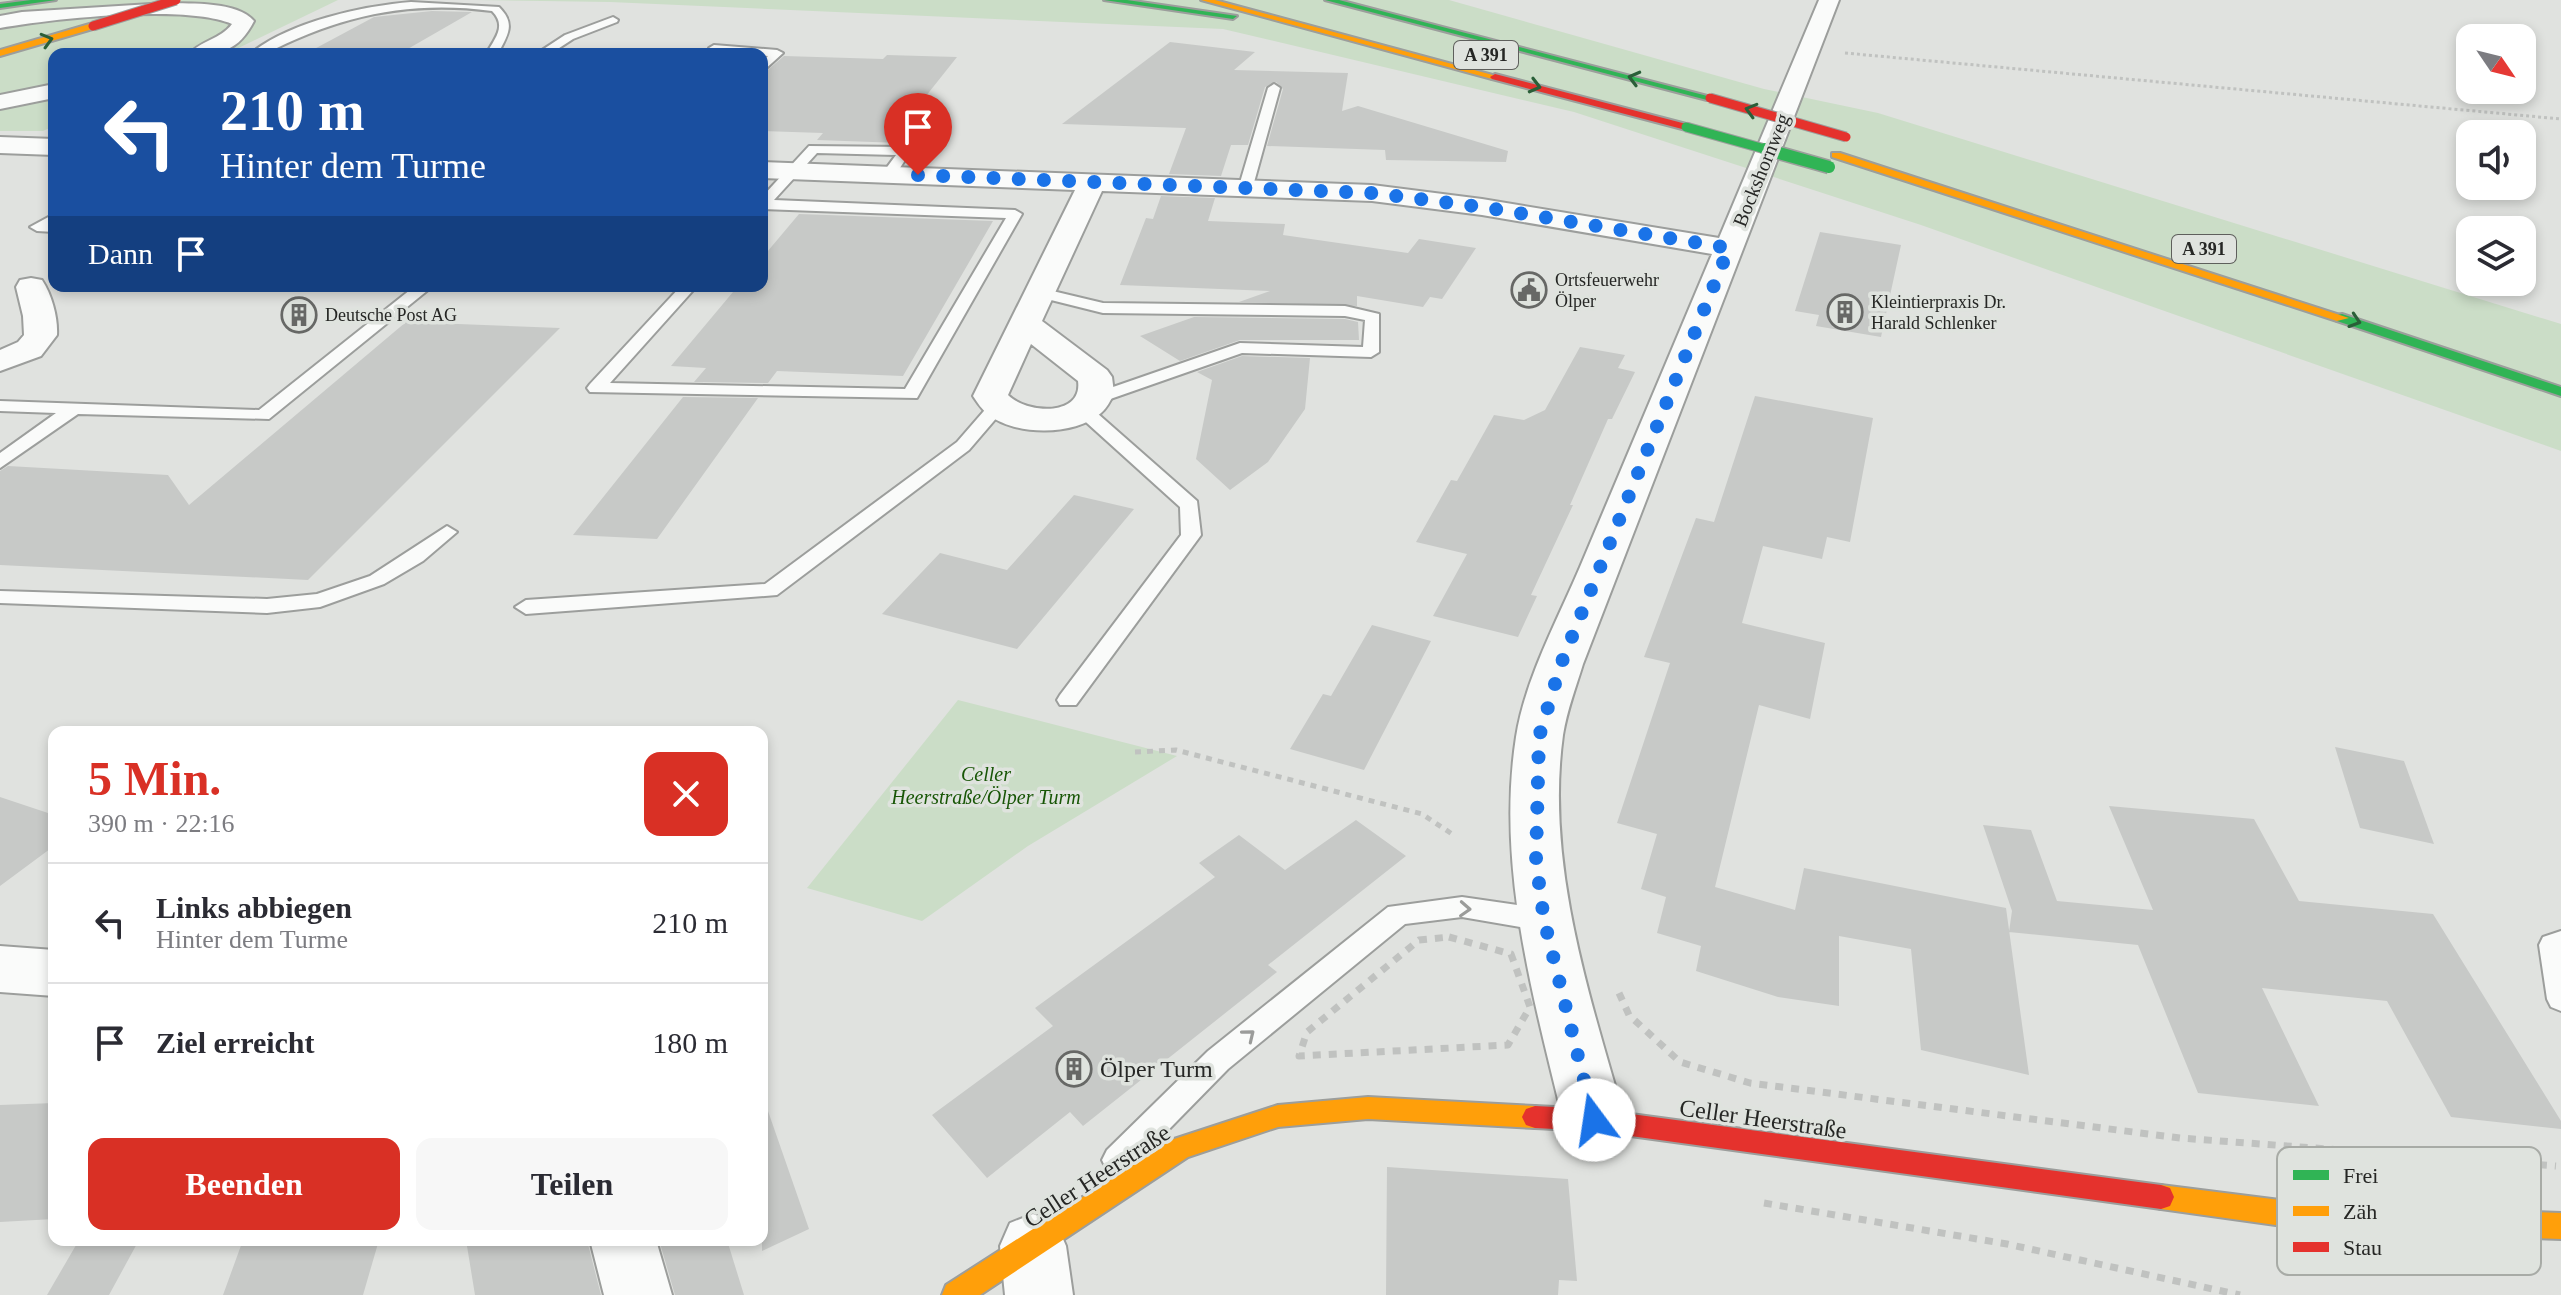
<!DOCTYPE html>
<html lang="de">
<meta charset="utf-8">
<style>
:root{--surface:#fff;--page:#f7f7f7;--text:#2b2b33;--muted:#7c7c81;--line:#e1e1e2;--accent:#d93025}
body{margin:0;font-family:Georgia,serif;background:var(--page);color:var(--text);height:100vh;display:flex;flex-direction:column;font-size:30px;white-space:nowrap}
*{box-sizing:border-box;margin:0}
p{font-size:26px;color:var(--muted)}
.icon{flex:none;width:44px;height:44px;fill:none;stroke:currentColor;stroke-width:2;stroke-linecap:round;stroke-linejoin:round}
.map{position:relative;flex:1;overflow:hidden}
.side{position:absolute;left:48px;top:726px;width:720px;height:520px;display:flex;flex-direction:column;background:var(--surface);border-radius:16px;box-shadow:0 4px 12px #0003}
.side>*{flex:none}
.banner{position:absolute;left:48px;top:48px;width:720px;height:244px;border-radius:16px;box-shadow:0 4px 12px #0003;background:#1a4fa0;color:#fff;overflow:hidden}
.needle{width:52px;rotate:125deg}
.buttons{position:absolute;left:2456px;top:24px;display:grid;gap:16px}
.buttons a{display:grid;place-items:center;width:80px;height:80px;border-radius:16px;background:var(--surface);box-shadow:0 4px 12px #0003;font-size:40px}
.pin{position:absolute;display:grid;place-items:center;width:68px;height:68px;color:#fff;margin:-82px -34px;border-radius:50% 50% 50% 0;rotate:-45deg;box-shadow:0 0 8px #0007}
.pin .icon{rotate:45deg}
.me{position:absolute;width:88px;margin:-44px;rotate:346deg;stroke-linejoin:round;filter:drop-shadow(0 0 6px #0008)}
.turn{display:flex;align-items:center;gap:28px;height:168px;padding:0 40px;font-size:36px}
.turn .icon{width:104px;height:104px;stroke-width:2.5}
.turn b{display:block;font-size:56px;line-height:68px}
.then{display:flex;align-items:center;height:76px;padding:0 40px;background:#0003;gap:16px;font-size:30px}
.round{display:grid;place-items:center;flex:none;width:84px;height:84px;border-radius:16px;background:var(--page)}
.head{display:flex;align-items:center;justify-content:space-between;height:136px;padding:0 40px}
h1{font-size:48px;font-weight:800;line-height:60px;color:var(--accent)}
.primary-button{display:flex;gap:16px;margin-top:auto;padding:16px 40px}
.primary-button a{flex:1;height:92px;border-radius:16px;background:var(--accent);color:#fff;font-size:32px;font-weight:800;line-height:92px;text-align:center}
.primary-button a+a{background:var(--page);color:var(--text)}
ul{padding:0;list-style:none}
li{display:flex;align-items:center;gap:24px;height:120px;padding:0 40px;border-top:2px solid var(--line)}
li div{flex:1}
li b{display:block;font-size:30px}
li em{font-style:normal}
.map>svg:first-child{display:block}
.green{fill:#cbddc7}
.building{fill:#c7c9c7}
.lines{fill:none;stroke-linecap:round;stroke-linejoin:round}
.lane-casing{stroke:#9c9e9c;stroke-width:4}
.street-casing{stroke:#9c9e9c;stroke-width:4}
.fast-casing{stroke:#9c9e9c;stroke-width:4}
.slow-casing{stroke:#9c9e9c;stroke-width:4}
.jam-casing{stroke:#9c9e9c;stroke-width:4}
.path-far2{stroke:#c0c2c0;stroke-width:3;stroke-dasharray:3 3;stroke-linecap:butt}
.path-far1{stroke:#c0c2c0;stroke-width:5;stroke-dasharray:6 6;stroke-linecap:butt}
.path{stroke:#c0c2c0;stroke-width:7;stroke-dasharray:8 8;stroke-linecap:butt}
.lane{fill:#fafbfa;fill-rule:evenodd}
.street{fill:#fafbfa;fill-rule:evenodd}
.fast{fill:#30b455;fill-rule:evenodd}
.slow{fill:#ff9f0a;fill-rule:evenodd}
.jam{fill:#e5322d;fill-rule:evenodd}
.fast-bridge-far1-casing{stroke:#9c9e9c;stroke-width:11;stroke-linecap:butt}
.fast-bridge-casing{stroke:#9c9e9c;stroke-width:15;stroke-linecap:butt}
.jam-bridge-casing{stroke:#9c9e9c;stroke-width:11;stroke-linecap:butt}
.fast-bridge-far1{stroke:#30b455;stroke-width:9}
.fast-bridge{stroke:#30b455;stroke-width:12}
.jam-bridge{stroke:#e5322d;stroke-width:9}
.oneway{stroke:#2a5f38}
.oneway2{stroke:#9b9c9a}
.route{stroke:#1a73e8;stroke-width:14;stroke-dasharray:0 25.2}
.labels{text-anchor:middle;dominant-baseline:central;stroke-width:7;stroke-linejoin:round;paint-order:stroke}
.shield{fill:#dfe3de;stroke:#5e5f5c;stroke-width:2}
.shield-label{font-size:18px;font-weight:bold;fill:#262725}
.far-poi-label{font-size:18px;fill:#262725;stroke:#dfe3de;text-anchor:start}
.street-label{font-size:20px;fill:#262725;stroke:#dfe3de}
.park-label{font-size:20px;font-style:italic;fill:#185606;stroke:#dfe3de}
.near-poi-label{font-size:24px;fill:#262725;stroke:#dfe3de;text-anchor:start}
.near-street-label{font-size:24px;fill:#262725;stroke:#dfe3de}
.key{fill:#dfe3de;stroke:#a8aba6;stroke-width:2}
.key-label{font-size:22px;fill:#262725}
</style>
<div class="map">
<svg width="2561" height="1295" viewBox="0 0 2561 1295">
<rect width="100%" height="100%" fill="#e0e2df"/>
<path class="green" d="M0 0H338L226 54H54V126L43 131H0Z
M475 0H1449L1764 89 1878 113 2561 324V451L1921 225 1574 112 1223 29 610 2Z
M958 700 1177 756 1028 846 922 921 807 888Z"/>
<path class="building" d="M432 11 472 12 399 54H305L374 17Z
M1170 42 1255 52 1234 70 1348 73 1342 111 1358 106 1508 151 1506 162 1386 160 1385 150 1267 146 1283 89 1276 82 1265 87 1248 145H1231L1221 176 1169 174 1186 128 1062 124Z
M887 55 957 57 922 101H933L901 143 817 140 823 133 762 131V75L784 56 883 59Z
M1161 196 1215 198 1208 221 1285 224 1283 235 1408 253 1419 239 1476 248 1442 299 1430 297 1423 307 1357 296V306L1239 302 1270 291 1120 285 1146 218 1153 219Z
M799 214 993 221 903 376 777 371 768 383 694 382 706 368 671 366 738 286H762V258Z
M1820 232 1901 245 1881 337 1816 326 1819 315 1795 311Z
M1194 317 1345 319 1358 322 1359 340H1240L1180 361 1140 336Z
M406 322 560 328 308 580 0 565V471L8 466 168 475 189 505Z
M1580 347 1625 355 1618 368 1635 372 1612 419H1608L1570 505H1573L1531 595 1537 596 1518 637 1433 616 1467 554 1416 542 1451 480 1457 481 1494 415 1524 420 1545 410Z
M1242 356 1310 358 1305 409 1268 462 1230 490 1196 459 1212 380 1197 372Z
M1755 396 1873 418 1850 542 1827 537 1822 559 1763 546 1742 623 1825 643 1810 719 1759 705 1715 887 1795 910 1804 868 2006 908 2029 1075 1921 1050 1911 949 1839 936V1006L1778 997 1696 971 1701 946 1657 933 1666 897 1641 889 1657 834 1617 823 1670 663 1644 657 1696 518 1714 522Z
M683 397 758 398 657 539 573 535Z
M1074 495 1134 509 1017 649 882 614 940 553 1007 570Z
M1372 625 1431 641 1364 770 1290 749 1323 694 1331 696Z
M2335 747 2404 761 2434 844 2360 828Z
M0 797 54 815V846L0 886Z
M2109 806 2254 819 2299 901 2433 914 2561 1121V1129L2451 1117 2387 1001 2262 988 2319 1106 2198 1093 2138 945 2009 932 2012 911 1983 825 2031 830 2057 901 2153 910Z
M1356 820 1406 856 1268 965 1277 972 1083 1126 1070 1112 987 1178 932 1115 1053 1026 1035 1008 1215 877 1199 863 1239 835 1285 870Z
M54 1103V1219L0 1222V1105Z
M768 1111 809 1229 762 1251V1112Z
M1387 1167 1568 1179 1577 1281 1559 1280 1558 1295H1386Z
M79 1240H139L109 1295H47Z
M243 1240H379L363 1295H223Z
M466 1240H587L601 1295H475Z
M659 1240H727L744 1295H675Z"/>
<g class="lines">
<defs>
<path id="lane" d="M411 2 499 7C516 24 508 34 498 54H486C495 38 507 26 492 11 408 0 339 16 265 54H250C289 22 362 6 411 2Z
M613 17 618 20 617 22 573 39 550 54H536L565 35Z
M714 45 777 50 783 53 762 72V62L768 56 710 50 709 48Z
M1274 84 1280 88 1253 186 1241 189 1239 186 1268 88Z
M809 146 905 147 911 151 894 177 889 178 882 174 896 155 817 153 774 200 1015 210 1022 214 917 398 590 392 587 388 590 384 681 286H697L610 383 905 389 1006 218 762 209V197Z
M54 214V232L37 231 30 227Z
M415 286H433L269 419 78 414 0 468V453L56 413 0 411V401L259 410Z
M1040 288 1103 303 1345 306 1379 314V352L1371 357 1242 353 1096 404 1087 399 1090 395 1240 343 1363 347 1365 320 1345 316 1103 313 1035 296 1032 293Z
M996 403 1005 408 969 450 777 595 526 614 515 607 526 600 765 584 957 442 990 404Z
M1083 405 1089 406 1197 501 1201 535 1076 705H1060L1057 700 1060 695 1181 535 1180 507 1077 414 1074 410 1077 406Z
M447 526 457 532 423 561 384 584 320 607 267 613 0 603V591L267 599 317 594 370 576Z
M1462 897 1544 909 1554 912 1558 920 1554 928 1544 931 1462 917 1405 924 1228 1069 1129 1170 1118 1174 1107 1170 1102 1160 1107 1150 1208 1051 1388 907Z
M2561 931V1011L2551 1007 2547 999 2539 945 2543 937Z"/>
<path id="street" d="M1819 0H1839L1583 664C1576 687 1567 710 1563 735 1545 864 1590 997 1625 1120L1616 1139 1594 1148 1572 1139 1563 1120C1533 996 1496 866 1516 737 1525 679 1557 621 1580 567 1624 463 1668 358 1712 254L1482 215 1372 201 1102 191 1042 321 1107 370 1112 377 1114 393C1111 400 1107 408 1101 413 1075 436 1016 436 989 415 982 410 977 402 973 396L1075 190 762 178V162L1372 185 1482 199 1719 238ZM1031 344 1078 381C1083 417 1027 414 1008 395Z
M167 3C192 4 237 1 254 21 238 52 221 54 189 54 200 41 221 39 232 24 184 4 53 19 0 28V16L22 12Z
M54 84V98L0 109V95Z
M0 137 54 139V155L0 153Z
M31 278 42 280C52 295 58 318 57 335L41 356 0 371V350L18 342 24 335 23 316 16 287 20 280Z
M0 946 54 950V996L0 992Z
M1033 1214 1056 1223 1066 1246 1073 1295H1005L1000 1246 1010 1223Z
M590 1240H656L672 1295H604Z"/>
<path id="fast" d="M31 0H56L0 8V4Z
M1104 0H1127L1237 16 1233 19Z
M1325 0H1339L1715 98 1707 100Z
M2342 314 2561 387V396L2337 321V315Z"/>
<path id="slow" d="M1201 0H1215L1500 77 1492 79Z
M93 23 96 28 0 56V50Z
M1832 153H1840L2349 318 2337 321 1832 157Z
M1368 1097 1535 1106 1544 1109 1548 1117 1544 1125 1535 1128 1368 1119 1278 1127 1188 1157 980 1295H942L946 1285 1171 1140 1278 1105Z
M2161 1185 2311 1204 2561 1213V1239L2311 1230 2161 1209 2152 1206 2148 1197 2152 1188Z"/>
<path id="jam" d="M1495 74 1690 125 1691 127 1686 130 1492 79 1490 77Z
M1535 1106 1594 1109 2161 1185 2170 1188 2174 1197 2170 1206 2161 1209 1594 1131 1535 1128 1526 1125 1522 1117 1526 1109Z"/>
</defs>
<use href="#lane" class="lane-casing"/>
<use href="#street" class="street-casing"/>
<use href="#fast" class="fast-casing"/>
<use href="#slow" class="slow-casing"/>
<use href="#jam" class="jam-casing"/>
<path class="path-far2" d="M1845 53 2561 119"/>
<path class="path-far1" d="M1135 752 1176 750 1422 814 1455 836"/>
<path class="path" d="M1449 937 1511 954 1530 1007 1508 1045 1299 1056 1307 1032 1419 940Z
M1619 993 1629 1015 1680 1062 1750 1083 2180 1138 2556 1166
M1764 1203 2007 1244 2240 1295"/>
<use href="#lane" class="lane"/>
<use href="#street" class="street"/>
<use href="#fast" class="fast"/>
<use href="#slow" class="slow"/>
<use href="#jam" class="jam"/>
<defs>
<path id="fast-bridge-far1" d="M1686 127 1772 151"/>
<path id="fast-bridge" d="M1765 149 1829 167"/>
<path id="jam-bridge" d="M93 26 176 0
M1710 98 1846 137"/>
</defs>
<use href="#fast-bridge-far1" class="fast-bridge-far1-casing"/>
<use href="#fast-bridge" class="fast-bridge-casing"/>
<use href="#jam-bridge" class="jam-bridge-casing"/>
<use href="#fast-bridge-far1" class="fast-bridge-far1"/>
<use href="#fast-bridge" class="fast-bridge"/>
<use href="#jam-bridge" class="jam-bridge"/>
</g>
<defs><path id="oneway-chevron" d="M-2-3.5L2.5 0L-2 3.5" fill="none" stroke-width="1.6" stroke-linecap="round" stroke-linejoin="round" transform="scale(2)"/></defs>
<g class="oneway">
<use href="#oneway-chevron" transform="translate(47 40) rotate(-16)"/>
<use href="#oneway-chevron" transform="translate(1634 78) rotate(-165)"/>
<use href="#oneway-chevron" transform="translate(1535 86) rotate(15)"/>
<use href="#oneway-chevron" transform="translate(1751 110) rotate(-164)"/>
<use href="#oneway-chevron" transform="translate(2355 321) rotate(18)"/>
</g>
<g class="oneway2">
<use href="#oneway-chevron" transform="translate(1465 909) rotate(3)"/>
<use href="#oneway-chevron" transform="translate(1249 1035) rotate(-39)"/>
</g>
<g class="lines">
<path class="route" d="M918 175 1372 193 1482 207 1729 248 1561 664 1539 737 1536 861 1544 920 1594 1120"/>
</g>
<defs>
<symbol id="civic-ring" viewBox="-11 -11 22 22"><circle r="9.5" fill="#dfe3de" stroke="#676866" stroke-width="1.5"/><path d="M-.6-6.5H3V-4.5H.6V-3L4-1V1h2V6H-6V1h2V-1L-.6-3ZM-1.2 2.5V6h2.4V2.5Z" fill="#676866"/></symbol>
<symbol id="building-ring" viewBox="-11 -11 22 22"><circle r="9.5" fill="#dfe3de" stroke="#676866" stroke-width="1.5"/><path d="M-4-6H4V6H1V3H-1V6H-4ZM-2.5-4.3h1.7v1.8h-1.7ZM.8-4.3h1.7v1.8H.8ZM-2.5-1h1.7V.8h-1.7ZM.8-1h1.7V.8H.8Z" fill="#676866"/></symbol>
</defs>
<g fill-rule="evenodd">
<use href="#civic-ring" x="1509" y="270" width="40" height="40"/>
<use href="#building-ring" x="1825" y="292" width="40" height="40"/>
<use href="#building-ring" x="279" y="295" width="40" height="40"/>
<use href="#building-ring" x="1054" y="1049" width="40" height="40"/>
</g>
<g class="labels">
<g class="shield">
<rect x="1454" y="41" width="64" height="28" rx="6"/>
<rect x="2172" y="235" width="64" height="28" rx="6"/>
</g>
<g class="shield-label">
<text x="1486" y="55">A 391</text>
<text x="2204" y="249">A 391</text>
</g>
<g class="far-poi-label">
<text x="1555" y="280">Ortsfeuerwehr<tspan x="1555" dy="21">Ölper</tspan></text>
<text x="1871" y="302">Kleintierpraxis Dr.<tspan x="1871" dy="21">Harald Schlenker</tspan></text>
<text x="325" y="315">Deutsche Post AG</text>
</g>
<g class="street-label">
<text transform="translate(1761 170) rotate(-68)">Bockshornweg</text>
</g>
<g class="park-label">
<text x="986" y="774">Celler<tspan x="986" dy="23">Heerstraße/Ölper Turm</tspan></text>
</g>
<g class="near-poi-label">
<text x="1100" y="1069">Ölper Turm</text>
</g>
<g class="near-street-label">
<text transform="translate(1763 1119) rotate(8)">Celler Heerstraße</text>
<text transform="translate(1097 1176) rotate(-33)">Celler Heerstraße</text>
</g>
</g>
<rect x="2277" y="1147" width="264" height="128" rx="12" class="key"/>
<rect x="2293" y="1170" width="36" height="10" fill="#30b455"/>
<rect x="2293" y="1206" width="36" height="10" fill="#ff9f0a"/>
<rect x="2293" y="1242" width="36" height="10" fill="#e5322d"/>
<g class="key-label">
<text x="2343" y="1183">Frei</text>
<text x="2343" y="1219">Zäh</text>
<text x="2343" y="1255">Stau</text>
</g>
</svg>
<div class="buttons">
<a><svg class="needle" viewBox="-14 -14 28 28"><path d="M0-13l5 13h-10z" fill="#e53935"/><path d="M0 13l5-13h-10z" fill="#7c7c81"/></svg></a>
<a><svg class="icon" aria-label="sound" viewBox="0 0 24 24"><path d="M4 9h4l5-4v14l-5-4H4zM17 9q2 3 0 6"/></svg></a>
<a><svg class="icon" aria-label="layers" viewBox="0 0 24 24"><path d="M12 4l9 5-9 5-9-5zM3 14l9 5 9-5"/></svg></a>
</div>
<div class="pin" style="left:918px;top:175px;background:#d93025"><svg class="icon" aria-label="arrive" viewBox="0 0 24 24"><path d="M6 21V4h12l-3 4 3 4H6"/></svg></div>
<svg class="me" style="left:1594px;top:1120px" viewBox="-20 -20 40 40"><circle r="19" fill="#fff"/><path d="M0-13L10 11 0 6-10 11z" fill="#1a73e8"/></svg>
<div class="banner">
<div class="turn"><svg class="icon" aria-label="left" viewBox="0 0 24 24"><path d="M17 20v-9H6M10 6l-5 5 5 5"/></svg><div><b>210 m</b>Hinter dem Turme</div></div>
<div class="then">Dann<svg class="icon" aria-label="arrive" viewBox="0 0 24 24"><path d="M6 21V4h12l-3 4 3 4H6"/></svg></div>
</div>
<section class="side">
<div class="head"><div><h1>5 Min.</h1><p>390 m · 22:16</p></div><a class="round" style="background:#d93025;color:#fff"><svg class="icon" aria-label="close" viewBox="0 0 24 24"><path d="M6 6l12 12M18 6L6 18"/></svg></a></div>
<ul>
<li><svg class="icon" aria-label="left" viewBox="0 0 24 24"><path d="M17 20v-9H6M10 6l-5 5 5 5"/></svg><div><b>Links abbiegen</b><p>Hinter dem Turme</p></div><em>210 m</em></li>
<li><svg class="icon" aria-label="arrive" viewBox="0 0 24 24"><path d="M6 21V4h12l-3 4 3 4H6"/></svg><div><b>Ziel erreicht</b></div><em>180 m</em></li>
</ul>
<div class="primary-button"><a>Beenden</a><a>Teilen</a></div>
</section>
</div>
